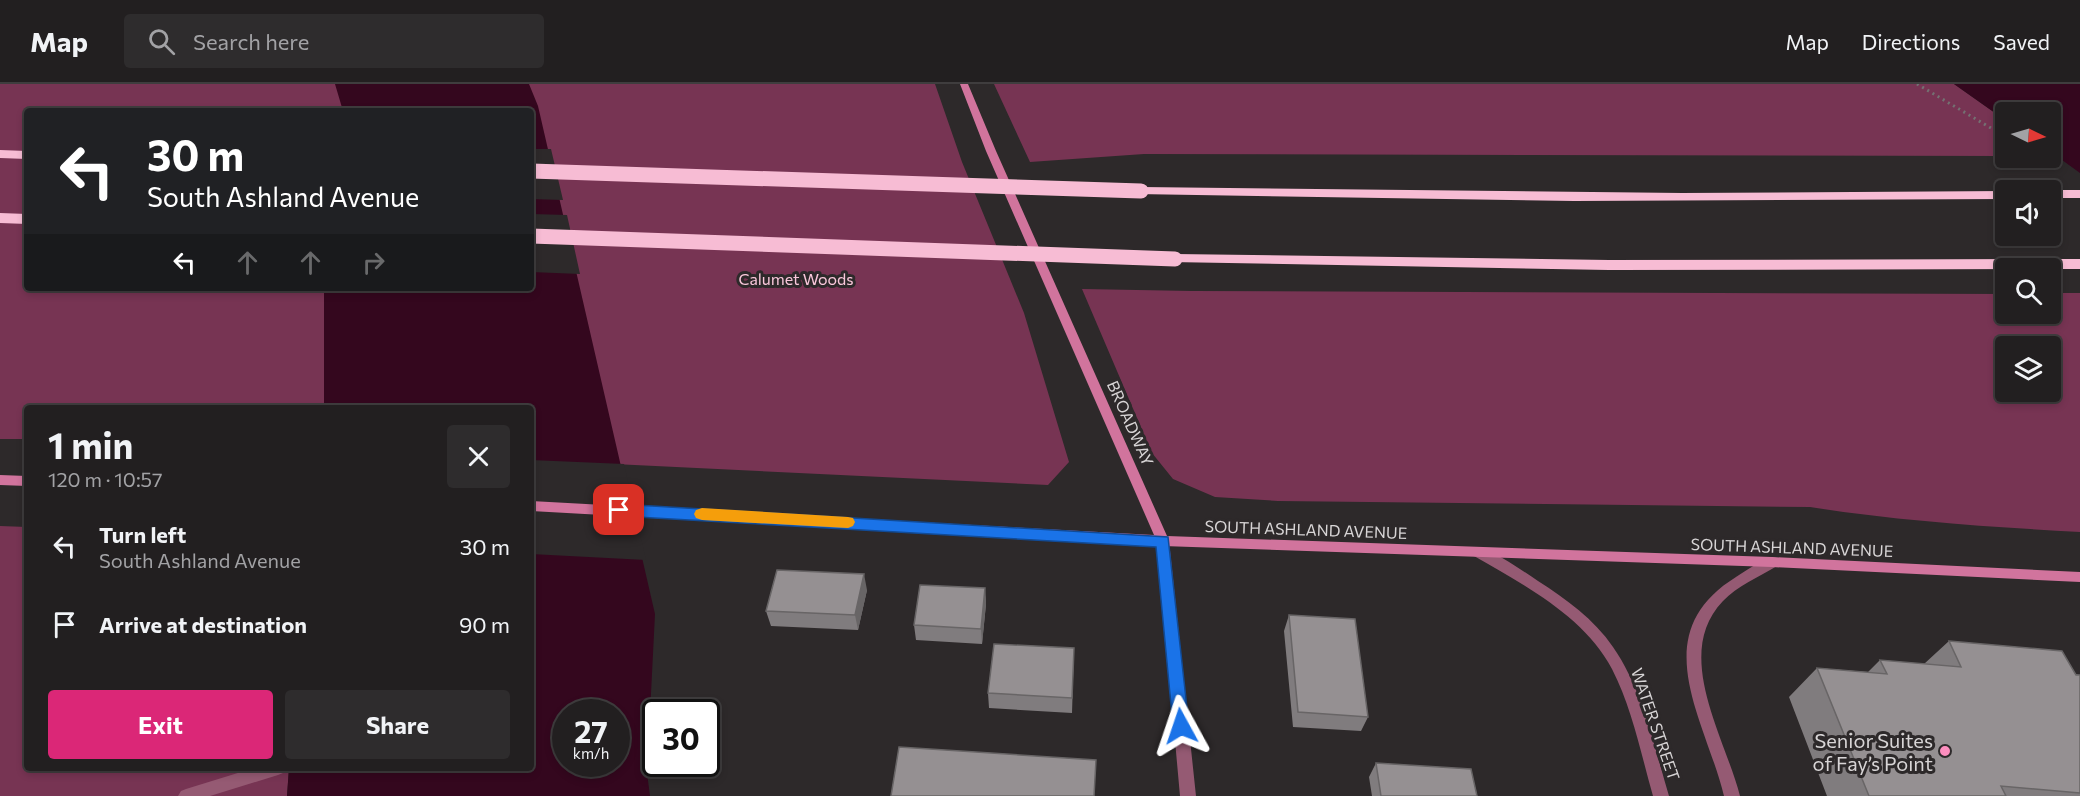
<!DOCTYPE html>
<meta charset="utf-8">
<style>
:root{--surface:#221f20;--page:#2e2c2d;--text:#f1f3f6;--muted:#a2a2a5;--line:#3f3d3e;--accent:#db2777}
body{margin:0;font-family:Commissioner,sans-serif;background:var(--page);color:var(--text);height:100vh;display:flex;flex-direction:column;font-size:22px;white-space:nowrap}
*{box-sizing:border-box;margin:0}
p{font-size:20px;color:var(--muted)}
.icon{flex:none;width:33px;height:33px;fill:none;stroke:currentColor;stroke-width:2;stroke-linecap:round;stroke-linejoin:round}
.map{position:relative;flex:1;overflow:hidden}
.side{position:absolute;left:24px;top:321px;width:510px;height:366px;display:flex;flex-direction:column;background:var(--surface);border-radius:6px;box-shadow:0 3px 9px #0003,0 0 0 2px var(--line)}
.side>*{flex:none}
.banner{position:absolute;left:24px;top:24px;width:510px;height:183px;border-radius:6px;box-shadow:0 3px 9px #0003,0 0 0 2px var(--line);background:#202124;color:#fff;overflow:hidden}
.needle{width:39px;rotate:95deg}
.fabs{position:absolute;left:1995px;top:18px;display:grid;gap:12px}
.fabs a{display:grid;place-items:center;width:66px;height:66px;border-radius:6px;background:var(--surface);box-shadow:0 3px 9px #0003,0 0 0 2px var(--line);font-size:30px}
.speed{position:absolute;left:552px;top:615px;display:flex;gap:12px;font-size:30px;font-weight:700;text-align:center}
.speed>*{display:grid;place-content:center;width:78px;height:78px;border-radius:50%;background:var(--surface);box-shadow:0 3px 9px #0003,0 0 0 2px var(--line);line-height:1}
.speed small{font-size:15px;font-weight:400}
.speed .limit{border:3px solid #111;border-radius:9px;background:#fff;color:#111}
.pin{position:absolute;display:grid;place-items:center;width:51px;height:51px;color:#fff;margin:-26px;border-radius:12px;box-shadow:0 3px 9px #0006}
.me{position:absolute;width:66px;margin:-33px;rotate:355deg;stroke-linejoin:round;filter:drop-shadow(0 0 4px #0008)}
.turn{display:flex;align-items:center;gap:21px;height:126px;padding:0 24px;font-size:27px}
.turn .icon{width:78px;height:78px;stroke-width:2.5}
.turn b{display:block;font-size:42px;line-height:51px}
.lanes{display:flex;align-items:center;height:57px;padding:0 24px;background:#0003;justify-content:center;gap:30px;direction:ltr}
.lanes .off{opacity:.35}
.round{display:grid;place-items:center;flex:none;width:63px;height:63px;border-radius:6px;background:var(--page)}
.summary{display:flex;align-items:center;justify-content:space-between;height:102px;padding:0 24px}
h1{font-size:36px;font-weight:700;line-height:45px}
.action{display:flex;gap:12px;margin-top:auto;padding:12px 24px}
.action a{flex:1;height:69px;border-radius:6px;background:var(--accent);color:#fff;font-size:24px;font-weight:700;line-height:69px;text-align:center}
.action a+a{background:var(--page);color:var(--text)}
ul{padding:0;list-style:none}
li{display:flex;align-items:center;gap:18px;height:78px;padding:0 24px}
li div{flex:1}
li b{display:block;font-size:22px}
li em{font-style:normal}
header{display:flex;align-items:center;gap:36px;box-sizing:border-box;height:84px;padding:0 30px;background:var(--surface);border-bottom:2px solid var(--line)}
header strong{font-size:28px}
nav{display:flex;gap:33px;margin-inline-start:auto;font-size:21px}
.search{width:420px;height:54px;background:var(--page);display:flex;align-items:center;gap:15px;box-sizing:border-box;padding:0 21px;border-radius:6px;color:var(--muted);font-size:22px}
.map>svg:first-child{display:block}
.green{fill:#773453;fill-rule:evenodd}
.water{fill:#34071e;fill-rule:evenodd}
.pier{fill:#2d292a}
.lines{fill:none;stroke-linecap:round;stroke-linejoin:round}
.path{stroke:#747172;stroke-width:3;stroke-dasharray:2 4;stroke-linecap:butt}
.lane{fill:#955a73;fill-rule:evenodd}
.street{fill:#955a73;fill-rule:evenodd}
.secondary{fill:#d1749d;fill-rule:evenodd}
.highway{fill:#f7bcd4;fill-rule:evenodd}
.highway-bridge{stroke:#f7bcd4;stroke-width:15}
.wall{fill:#807c7e}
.shaded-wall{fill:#686566}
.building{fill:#959092;stroke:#686566;stroke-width:1.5}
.route{fill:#1a73e8;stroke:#114b97;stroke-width:1.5}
.slow{fill:#f59e0b}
.poi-dot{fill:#fd8ebf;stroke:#2d292a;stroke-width:2}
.labels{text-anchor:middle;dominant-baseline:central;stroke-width:6;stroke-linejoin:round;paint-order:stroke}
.park-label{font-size:16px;fill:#fac7db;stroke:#2d292a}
.street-label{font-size:16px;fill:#d8d5d6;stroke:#2d292a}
.near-poi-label{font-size:20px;fill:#d8d5d6;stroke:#2d292a;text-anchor:end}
</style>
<header>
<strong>Map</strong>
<div class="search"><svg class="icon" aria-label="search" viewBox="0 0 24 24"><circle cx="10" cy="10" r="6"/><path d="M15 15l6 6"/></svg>Search here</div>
<nav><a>Map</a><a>Directions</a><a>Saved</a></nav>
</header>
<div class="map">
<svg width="2080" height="712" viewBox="0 0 2080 712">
<rect width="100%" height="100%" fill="#2d292a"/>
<path class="green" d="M0 0H935L962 78 1024 229 1069 378 1048 401 531 376V324H27V355H0ZM27 27H531V204H27Z
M994 0H1954L2005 36V72L1144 70 1030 78Z
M1082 205 1192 207 2005 210 2006 230H2050L2051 209H2080V448C1989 443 1899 437 1810 423L1278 417 1215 413 1173 395 1152 369ZM2006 262H2050V308H2006Z
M0 442 27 443V684H289L287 712H0Z"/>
<path class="water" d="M335 0H529L538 22 655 530 647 689 650 712H287L289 684H531V324H324V204H531V27H343ZM566 628H616V680H566Z
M1954 0H2080V89L2051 68 2050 28H2006L2005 36Z"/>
<path class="pier" d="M531 65H551L563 116 531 115Z
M531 130 567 131 580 190 531 188Z
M531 376 624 380 646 476 531 470Z"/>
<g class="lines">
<path class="path" d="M1917 0 2006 53
M2038 74 2044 78"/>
<path class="lane" d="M254 684H286L283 689 278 691 210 712H178L181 707 186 705Z"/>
<path class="street" d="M1163 452 1168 453 1169 457 1196 712H1180L1157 457 1158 453Z
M1479 463C1499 470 1520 485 1538 497 1566 515 1594 535 1613 563 1643 606 1654 662 1669 712H1653C1641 670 1632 624 1612 585 1584 532 1524 501 1474 472L1472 468 1474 464Z
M1772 473 1777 474 1779 478 1777 482C1759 493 1737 502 1723 517 1672 570 1725 653 1740 712H1724C1705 634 1644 550 1736 493 1747 486 1759 477 1772 473Z"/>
<path class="secondary" d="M960 0H968L996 67 1167 452 1772 473 2080 488V498L1772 483 1163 462 531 427V417L1154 451 986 67Z
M0 391 27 392V402L0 401Z"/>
<path class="highway" d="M0 66 27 67V75L0 74Z
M1141 103 1682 109 2006 107V115L1574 117 1136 110 1134 107 1136 104Z
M2047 106H2080V114H2050V106Z
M0 129 27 130V140L0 139Z
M1175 170 1609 176 2080 175V185L1609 186 1170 178 1167 175Z"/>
<path class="highway-bridge" d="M531 87 1141 107
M531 152 1175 175"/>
</g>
<path class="wall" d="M985 504 986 520 982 560 916 556 914 541Z
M867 506 858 546 771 542 766 527Z
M1289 531 1368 633 1361 647 1293 643 1284 547Z
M1949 557 2080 591V712H1827L1789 613 1817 584 1868 588 1880 576 1924 580Z
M1074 564 1072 629 989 624 988 609Z
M1376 679 1477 712H1372L1369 693Z"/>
<path class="shaded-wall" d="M864 490 867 506 858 546 855 531Z
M985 504 986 520 982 560 981 545Z"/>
<path class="building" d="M777 486 864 490 855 531 766 527Z
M920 501 985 504 981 545 914 541Z
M1289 531 1355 535 1368 633 1298 628Z
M1949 557 2062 567 2076 591H2080V709L2001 702 2006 712H1869L1817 584 1887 590 1880 576 1961 583Z
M994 560 1074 564 1072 614 988 609Z
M899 663 1096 676 1094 712H891Z
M1376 679 1471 685 1477 712H1381Z"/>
<path class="route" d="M619 420 1168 453 1189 642 1187 648 1181 650 1175 648 1173 642 1156 463 619 432 614 430 612 426 614 422Z"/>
<path class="slow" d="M702 424 848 433 853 434 855 438 853 442 848 444 702 436 696 434 694 430 696 426Z"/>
<circle class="poi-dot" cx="1945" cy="667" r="6"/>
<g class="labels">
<g class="park-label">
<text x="796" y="194">Calumet Woods</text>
</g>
<g class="street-label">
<text transform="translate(1131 339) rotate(66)">BROADWAY</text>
<text transform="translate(1306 445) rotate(2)">SOUTH ASHLAND AVENUE</text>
<text transform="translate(1792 463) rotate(2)">SOUTH ASHLAND AVENUE</text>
<text transform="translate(1656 640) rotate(71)">WATER STREET</text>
</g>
<g class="near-poi-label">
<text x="1933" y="656">Senior Suites<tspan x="1933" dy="23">of Fay’s Point</tspan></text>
</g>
</g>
</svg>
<div class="fabs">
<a><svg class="needle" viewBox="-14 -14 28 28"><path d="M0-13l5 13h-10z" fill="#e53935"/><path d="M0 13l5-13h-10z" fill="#a2a2a5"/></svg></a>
<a><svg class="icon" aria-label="sound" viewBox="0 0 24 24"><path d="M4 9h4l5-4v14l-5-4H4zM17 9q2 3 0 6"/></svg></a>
<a><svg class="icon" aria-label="search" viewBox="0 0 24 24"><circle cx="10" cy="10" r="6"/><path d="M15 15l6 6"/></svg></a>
<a><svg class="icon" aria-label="layers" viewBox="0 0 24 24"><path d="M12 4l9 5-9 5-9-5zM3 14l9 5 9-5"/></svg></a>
</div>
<div class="speed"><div>27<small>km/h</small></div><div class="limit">30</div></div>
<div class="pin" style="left:619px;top:426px;background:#d93025"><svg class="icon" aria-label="arrive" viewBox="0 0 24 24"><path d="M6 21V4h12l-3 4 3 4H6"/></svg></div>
<svg class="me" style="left:1181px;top:642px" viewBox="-20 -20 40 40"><path d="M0-17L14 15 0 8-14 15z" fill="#1a73e8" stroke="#fff" stroke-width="4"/></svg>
<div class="banner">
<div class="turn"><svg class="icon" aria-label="left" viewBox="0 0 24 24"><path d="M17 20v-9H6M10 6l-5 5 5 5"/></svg><div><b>30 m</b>South Ashland Avenue</div></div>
<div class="lanes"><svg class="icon" aria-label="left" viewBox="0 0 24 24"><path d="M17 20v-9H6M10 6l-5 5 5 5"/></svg><svg class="icon off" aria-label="ahead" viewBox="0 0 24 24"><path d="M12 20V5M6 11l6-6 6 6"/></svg><svg class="icon off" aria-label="ahead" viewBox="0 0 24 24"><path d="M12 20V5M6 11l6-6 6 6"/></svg><svg class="icon off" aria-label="right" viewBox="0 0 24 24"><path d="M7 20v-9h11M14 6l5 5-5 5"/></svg></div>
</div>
<section class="side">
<div class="summary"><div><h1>1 min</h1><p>120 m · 10:57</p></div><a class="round"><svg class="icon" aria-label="close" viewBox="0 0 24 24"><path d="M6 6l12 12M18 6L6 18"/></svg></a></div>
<ul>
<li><svg class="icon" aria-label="left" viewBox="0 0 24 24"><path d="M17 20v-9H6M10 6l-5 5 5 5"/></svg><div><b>Turn left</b><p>South Ashland Avenue</p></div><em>30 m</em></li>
<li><svg class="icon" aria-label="arrive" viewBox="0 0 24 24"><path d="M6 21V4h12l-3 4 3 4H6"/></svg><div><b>Arrive at destination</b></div><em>90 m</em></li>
</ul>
<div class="action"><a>Exit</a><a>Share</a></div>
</section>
</div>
